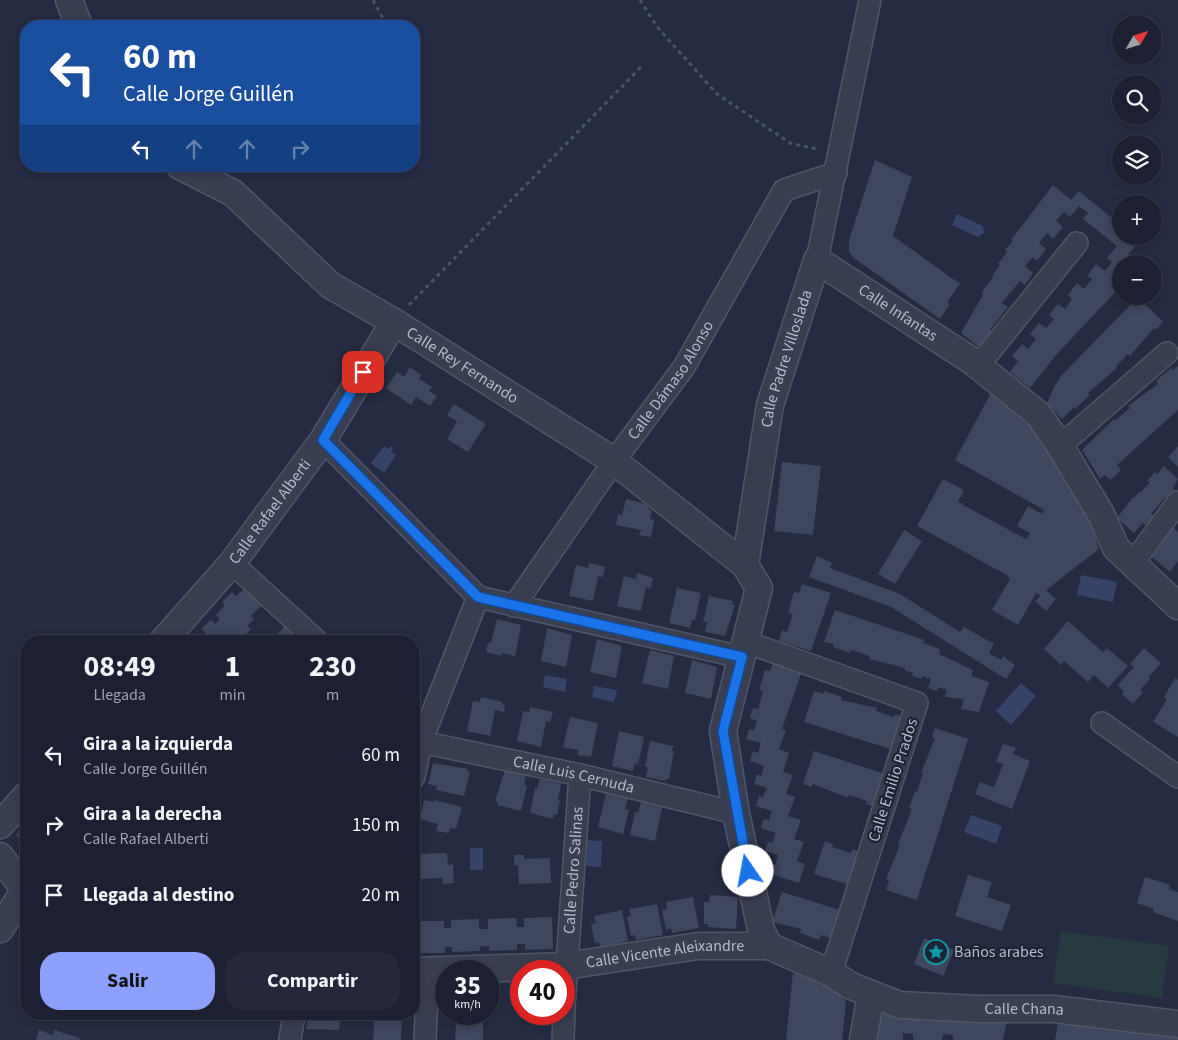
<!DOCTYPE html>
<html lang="es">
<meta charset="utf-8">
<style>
:root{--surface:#1c2032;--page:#25283a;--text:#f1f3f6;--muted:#a0a3ac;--line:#3a3e4d;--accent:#8ca0fb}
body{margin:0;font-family:"Source Sans 3",sans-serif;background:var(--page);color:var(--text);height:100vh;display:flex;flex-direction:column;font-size:19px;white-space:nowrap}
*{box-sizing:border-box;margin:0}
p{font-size:16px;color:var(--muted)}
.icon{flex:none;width:28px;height:28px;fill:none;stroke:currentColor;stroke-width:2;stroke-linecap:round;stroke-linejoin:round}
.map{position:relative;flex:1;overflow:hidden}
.details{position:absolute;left:20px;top:635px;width:400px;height:385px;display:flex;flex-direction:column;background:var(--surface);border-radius:20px;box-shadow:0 2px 8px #0003,0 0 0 1px var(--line)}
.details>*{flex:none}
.top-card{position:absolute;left:20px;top:20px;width:400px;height:152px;border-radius:20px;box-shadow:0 2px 8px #0003,0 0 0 1px var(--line);background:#1a4fa0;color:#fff;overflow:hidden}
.needle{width:32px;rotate:51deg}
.fabs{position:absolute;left:1112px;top:15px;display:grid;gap:10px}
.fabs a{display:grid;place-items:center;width:50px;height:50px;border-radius:50%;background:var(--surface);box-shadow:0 2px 8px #0003,0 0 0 1px var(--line);font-size:25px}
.speed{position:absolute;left:435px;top:960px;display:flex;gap:10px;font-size:25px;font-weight:700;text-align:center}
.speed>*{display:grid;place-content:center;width:65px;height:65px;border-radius:50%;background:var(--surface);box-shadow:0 2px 8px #0003,0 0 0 1px var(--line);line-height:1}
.speed small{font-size:12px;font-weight:400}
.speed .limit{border:8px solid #d22;background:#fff;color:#111}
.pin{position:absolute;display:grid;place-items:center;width:42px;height:42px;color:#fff;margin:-21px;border-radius:10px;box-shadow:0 2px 8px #0006}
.me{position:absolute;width:55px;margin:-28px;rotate:348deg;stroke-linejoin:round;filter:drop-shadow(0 0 4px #0008)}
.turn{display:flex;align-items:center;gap:18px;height:105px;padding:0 20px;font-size:22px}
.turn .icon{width:65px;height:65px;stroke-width:2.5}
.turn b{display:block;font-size:35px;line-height:42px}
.lanes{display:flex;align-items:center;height:48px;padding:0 20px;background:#0003;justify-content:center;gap:25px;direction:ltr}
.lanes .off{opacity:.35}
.eta{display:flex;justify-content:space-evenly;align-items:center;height:85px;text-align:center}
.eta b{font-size:30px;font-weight:700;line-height:35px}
.cta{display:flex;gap:10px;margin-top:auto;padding:10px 20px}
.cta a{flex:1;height:58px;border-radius:20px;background:var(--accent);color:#111;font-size:20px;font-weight:700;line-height:58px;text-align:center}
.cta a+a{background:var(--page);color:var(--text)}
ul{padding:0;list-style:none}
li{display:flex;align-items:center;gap:15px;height:70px;padding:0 20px}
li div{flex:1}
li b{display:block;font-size:19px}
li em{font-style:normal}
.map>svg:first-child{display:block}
.green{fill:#273a42}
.water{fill:#384369}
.building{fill:#3f465f}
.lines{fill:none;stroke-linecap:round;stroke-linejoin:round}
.minor-casing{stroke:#515668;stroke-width:24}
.tertiary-casing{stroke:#515668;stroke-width:29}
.path{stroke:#45575f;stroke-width:3;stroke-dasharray:4 4;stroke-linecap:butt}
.minor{stroke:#393e51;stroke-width:21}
.tertiary{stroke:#393e51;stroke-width:26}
.route-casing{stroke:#114b97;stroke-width:12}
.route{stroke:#1a73e8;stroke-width:9}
.labels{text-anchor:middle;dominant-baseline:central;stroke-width:4.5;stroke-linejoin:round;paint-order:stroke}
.street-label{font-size:16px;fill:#b6bacb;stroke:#1e2336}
.poi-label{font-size:16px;fill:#b6bacb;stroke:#1e2336;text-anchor:start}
</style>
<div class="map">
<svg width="1178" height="1040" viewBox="0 0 1178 1040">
<rect width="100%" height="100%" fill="#252b42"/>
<path class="green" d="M1061 931 1169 946 1162 998 1053 983Z"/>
<path class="water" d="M957 214 983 226 984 233 978 237 952 225Z
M384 446 388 449 391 446 393 448 391 452 396 455 384 473 371 463Z
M1081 575 1117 582 1113 602 1077 595Z
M545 675 567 679 565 692 543 687Z
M1021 683 1036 696 1011 725 996 711Z
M594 686 617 690 614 702 592 697Z
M971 815 1002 826 996 844 964 832Z
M587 840 602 841 601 867 586 866Z
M470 848H483V870H470Z"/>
<path class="building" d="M875 160 912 177 893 236 960 284 947 302 950 304 940 319 854 258 849 252V240Z
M1053 185 1071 200 1079 191 1119 224 1121 228V236H1131L1135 239 1134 241 1137 244 1128 255 1139 264H1121V286L1056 355 1030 388 1010 372 1018 361 1012 356 1022 344 1028 349 1036 339 1030 334 1039 323 1046 328 1054 319 1049 315 1058 304 1065 309 1072 299 1068 295 1077 283 1084 289 1092 279 1087 276 1096 264 1105 271 1112 262 1107 258 1117 246 1083 219 1088 213 1079 206 1070 217 1064 212 1056 221 1063 227 1053 239 1047 233 1039 243 1046 249 1037 261 1033 257 1025 266 1033 273 1025 285 1020 281 1002 303 1008 307 990 330 993 333 980 348 961 333 983 295 982 293 986 286 993 277 992 276 1000 265 998 264 1007 252 1005 250 1013 241 1011 240Z
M1138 297 1163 322 1156 330 1154 328 1130 356 1128 354 1116 366 1117 368 1088 393 1090 395 1075 409 1074 407 1062 419 1047 403 1055 385 1060 379 1059 378Z
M1178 366V410L1117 465 1121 470 1110 480 1105 475 1100 479 1082 450 1114 419 1116 420 1130 408 1128 406 1158 384 1156 381 1171 368 1173 370Z
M410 367 421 375 419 379 432 387 429 391 437 396 430 406 416 397 411 405 386 388 397 372 404 377Z
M991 393 1033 423 1096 529 1093 530 1099 549 1046 590 1056 599 1046 611 1035 601 1041 596 1036 593 1018 625 992 610 1010 579 1007 575 917 526 943 479 964 490 958 502 1026 539 1030 533 1017 526 1028 506 1042 514 1044 510 955 460Z
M454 404 486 424 468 452 447 439 457 421 447 415Z
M1178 446V467L1168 457Z
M782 462 821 466 813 535 774 531Z
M1164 466 1178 479 1173 488 1176 491 1168 499 1166 497 1151 514 1153 516 1146 525 1143 523 1134 533 1117 518 1133 497 1134 498 1139 492 1140 493 1150 482 1147 481 1155 472 1157 474Z
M626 499 643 503 652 511 650 519 654 520 651 537 639 535 641 530 616 525 618 514 622 515Z
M1173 527 1178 532V561L1170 572 1152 557Z
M904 530 922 541 895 584 878 574Z
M817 556 832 563 830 568 900 594 960 632 964 627 994 644 989 653 1001 660 1003 656 1015 665 1006 679 891 607 809 577Z
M589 563 605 567 603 577 598 576 593 601 569 596 576 565 588 568Z
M637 573 653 578 651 588 646 587 641 611 617 606 624 576 636 579Z
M802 584 831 593 811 651 779 641 782 630 787 632 793 614 788 613 794 592 799 593Z
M245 588 262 605 251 616 254 619 247 626 251 629 239 641H190L197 634 201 638 206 633 201 629 211 620 215 624 220 619 216 615 225 605 222 602 232 592 236 596Z
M677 588 701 593 695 620H692L690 628 669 623Z
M709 596 733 601 732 604 735 605 725 636 705 632 707 622H703Z
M835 610 916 637 924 640 923 643 940 649 939 654 973 670 971 676 989 682 979 712 961 709 964 699 945 697 947 690 938 687 937 691 928 688 931 679 922 676 921 679 912 676 913 673 904 670 905 668 869 659 870 656 851 650 850 653 833 647 834 644 824 642Z
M497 619 521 625 515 656 502 653 501 656 486 652 488 643H491Z
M1068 621 1103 652 1107 648 1128 666 1108 688 1094 675 1088 682 1064 661 1061 665 1044 649Z
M285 625 303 641H272Z
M547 628 572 635 566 667 541 661Z
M597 639 622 646 616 678 590 672Z
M1144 648 1161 663 1149 677 1150 679 1140 690 1143 692 1133 704 1122 694 1124 692 1118 685 1134 667 1130 664Z
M650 650 674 656 668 689 642 683Z
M692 660 717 667 711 699 685 693Z
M773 662 802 671 782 729 786 730 779 749 789 753 783 772 793 775 786 794 795 797 788 816 801 820 794 839 804 842 797 861 805 864 799 883 768 873 770 863 775 865 778 855 765 851 768 841 772 843 776 833 761 828 764 819 769 820 772 811 756 806 759 796 763 797 767 788 754 784 757 774 761 776 764 766 750 761 753 751 758 753 761 743 746 739 749 729 754 730 757 721 750 718 753 708 758 709 763 691 759 690 765 670 770 671Z
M1175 678 1178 680V737L1153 722 1167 699 1164 697Z
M814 691 823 694 824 691 842 697 841 700 877 708 876 711 894 717 895 714 905 717 894 750 804 722Z
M481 697 502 702V704L505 705 504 712 495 710 490 736 467 731 473 701 480 702Z
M530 707 553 712 550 722 546 721 541 747 517 741 523 711 529 712Z
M570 717 598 723 591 757 578 755V750L563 747Z
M935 728 968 739 917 900 886 890 889 880 886 879 900 845 898 844 912 809 909 808 915 791 917 792 923 773H921L935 738 932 737Z
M619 731 644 737 638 764 635 763 633 771 612 766Z
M650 741 673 746 672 751H674L669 779H666L665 781 646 777 648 767H645Z
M1003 744 1016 748 1013 754 1030 761 1012 809 975 794 980 782 994 787 1003 764 996 762Z
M814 751 885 774 875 807 866 804 867 801 849 795 848 798 813 784 812 787 803 784Z
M433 763 468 769 467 771 470 772 464 796 436 790 437 786 428 784Z
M505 770 526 775 524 785 527 786 521 811 497 805 498 802 495 801Z
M540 779 561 784 558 800H560L557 815 554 814 553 819 530 813 535 788H537Z
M606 793 628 798 625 809 629 810 623 834 598 827Z
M424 800 434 802 435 800 462 807 456 829 450 828 449 833 436 831 438 824 420 819Z
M641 802 662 807 655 841 630 835 635 812H638Z
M26 813V845L16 835 21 829 15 824Z
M825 841 833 844 832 847 851 853 852 849 861 852 850 885 814 874Z
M447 853 448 865 453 864 454 883 443 884V878L416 879V869H420V854Z
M514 855H524V859L550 858 551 883 519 884 518 865H514Z
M968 875 992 882 987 897 1011 905 1002 931 955 916Z
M1145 877 1170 885 1169 889 1178 892V921L1153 912 1154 909 1137 903Z
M782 892 840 910 830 938 821 935 819 940 800 933 801 929 772 922Z
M710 895 738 897 736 929 708 927V924H704V902H709Z
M693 897 699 928 672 933 671 928 666 930 662 910 667 909 666 902Z
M657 904 663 935 636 940 635 935 631 936 627 917 631 916 629 909Z
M622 910 628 941 600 947 599 942 595 943 591 924 596 923 594 916Z
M552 917 553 949 525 950V944H517V950L489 951V946H480V951L452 952V947H445V953H417V949H414L416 921H444V928H451V920L479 919V929H488V919L516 918 517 927H524V918Z
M924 938 954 950 943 976 914 964Z
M793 972 803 974 840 993 846 1003 842 1040H786Z
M375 1014 402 1016 401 1040H373Z
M461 1014H483V1040H455L456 1023H460Z
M870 1014 1008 1015 1003 1040H953V1035L943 1034 942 1040H913V1034L903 1033V1040H867Z
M309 1015 340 1016 339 1030 306 1029Z
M1059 1016 1178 1028V1040H1055Z
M39 1030 53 1035 54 1030 80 1038 79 1040H36Z"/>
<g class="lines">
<defs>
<g id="minor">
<path d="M817 260 870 0"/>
<path d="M978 366 1077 243"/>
<path d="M323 440 478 597 741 657"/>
<path d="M1060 446 1167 353"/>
<path d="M232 563 317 641"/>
<path d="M1133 563 1178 502"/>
<path id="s1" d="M514 606 614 461 684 367 784 190 836 173"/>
<path d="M746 642 917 703 831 973"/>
<path d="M1102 723 1178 777"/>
<path id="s2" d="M414 735 421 742 580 775 736 813"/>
<path d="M414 777 421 742 478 597"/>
<path id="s3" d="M564 1008 580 775"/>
<path d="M290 1040 294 1014"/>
<path d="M425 1040 428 971"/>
<path d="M563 1040 564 1014"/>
</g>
<g id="tertiary">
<path d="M69 0 79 26"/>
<path id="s4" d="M180 166 233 193 330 285 394 322 614 461 745 565 759 588 723 731 736 813 761 930 769 946"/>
<path id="s5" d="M745 565 770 405 817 260 972 361 1038 414 1060 446 1101 514 1116 548 1178 606"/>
<path id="s6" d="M163 641 232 563 323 440 394 322"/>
<path d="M0 825 26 796"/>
<path d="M0 856 26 892"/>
<path d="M0 929 24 891"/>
<path id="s7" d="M414 971 565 966 698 946H769L831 973 851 986 900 1005 978 1009H1054L1178 1024"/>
<path d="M863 1040 871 994"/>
</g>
</defs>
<use href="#minor" class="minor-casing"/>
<use href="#tertiary" class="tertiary-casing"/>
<path class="path" d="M373 0 387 26
M640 0 658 28 717 94 790 143 817 149
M409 305 641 67"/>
<use href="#minor" class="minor"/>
<use href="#tertiary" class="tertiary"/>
</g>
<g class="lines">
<defs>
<path id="route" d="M363 372 323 440 478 597 742 657 723 731 748 871"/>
</defs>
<use href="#route" class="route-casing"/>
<use href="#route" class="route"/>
</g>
<defs>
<symbol id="sight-ring" viewBox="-11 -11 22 22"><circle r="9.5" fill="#1e2336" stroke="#0f9aa8" stroke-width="1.5"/><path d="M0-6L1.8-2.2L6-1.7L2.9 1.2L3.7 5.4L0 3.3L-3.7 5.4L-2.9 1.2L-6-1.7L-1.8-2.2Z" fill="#0f9aa8"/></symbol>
</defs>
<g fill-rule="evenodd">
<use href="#sight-ring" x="922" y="938" width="28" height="28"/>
</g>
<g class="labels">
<g class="street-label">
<text stroke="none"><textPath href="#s5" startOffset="411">Calle Infantas</textPath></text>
<text stroke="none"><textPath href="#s5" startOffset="211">Calle Padre Villoslada</textPath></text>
<text stroke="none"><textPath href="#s4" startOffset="348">Calle Rey Fernando</textPath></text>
<text stroke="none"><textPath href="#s1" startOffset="275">Calle Dámaso Alonso</textPath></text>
<text stroke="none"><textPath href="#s6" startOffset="168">Calle Rafael Alberti</textPath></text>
<text stroke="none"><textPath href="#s2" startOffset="166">Calle Luis Cernuda</textPath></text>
<text transform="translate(893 780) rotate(-72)">Calle Emilio Prados</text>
<text stroke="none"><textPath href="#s3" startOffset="138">Calle Pedro Salinas</textPath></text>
<text stroke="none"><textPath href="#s7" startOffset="252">Calle Vicente Aleixandre</textPath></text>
<text stroke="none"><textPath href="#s7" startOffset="625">Calle Chana</textPath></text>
</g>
<g class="poi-label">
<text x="954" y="952">Baños arabes</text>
</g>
</g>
</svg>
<div class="fabs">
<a><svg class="needle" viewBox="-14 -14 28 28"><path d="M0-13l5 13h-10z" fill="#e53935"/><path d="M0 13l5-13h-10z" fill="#a0a3ac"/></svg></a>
<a><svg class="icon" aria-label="search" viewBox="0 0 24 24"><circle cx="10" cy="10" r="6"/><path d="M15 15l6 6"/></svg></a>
<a><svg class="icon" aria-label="layers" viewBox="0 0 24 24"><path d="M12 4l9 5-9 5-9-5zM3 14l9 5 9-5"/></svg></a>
<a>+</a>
<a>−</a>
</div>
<div class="speed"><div>35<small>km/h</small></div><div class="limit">40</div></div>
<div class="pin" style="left:363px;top:372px;background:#d93025"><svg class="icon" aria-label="arrive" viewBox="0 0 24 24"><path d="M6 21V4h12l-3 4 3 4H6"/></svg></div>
<svg class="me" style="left:748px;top:871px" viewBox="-20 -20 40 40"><circle r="19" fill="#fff"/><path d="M0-13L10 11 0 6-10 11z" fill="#1a73e8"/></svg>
<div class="top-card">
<div class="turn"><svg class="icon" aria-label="left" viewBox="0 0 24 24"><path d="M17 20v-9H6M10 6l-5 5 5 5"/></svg><div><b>60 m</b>Calle Jorge Guillén</div></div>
<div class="lanes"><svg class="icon" aria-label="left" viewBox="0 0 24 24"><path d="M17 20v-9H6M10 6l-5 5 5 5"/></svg><svg class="icon off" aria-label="ahead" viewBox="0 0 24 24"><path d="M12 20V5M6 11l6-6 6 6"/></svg><svg class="icon off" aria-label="ahead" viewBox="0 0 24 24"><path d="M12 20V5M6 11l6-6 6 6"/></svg><svg class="icon off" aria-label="right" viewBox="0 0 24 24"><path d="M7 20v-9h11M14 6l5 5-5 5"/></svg></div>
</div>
<section class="details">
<div class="eta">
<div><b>08:49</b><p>Llegada</p></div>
<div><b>1</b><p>min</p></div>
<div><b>230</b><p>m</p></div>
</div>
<ul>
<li><svg class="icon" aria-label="left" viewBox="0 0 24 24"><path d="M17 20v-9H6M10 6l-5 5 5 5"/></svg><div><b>Gira a la izquierda</b><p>Calle Jorge Guillén</p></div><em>60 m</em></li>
<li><svg class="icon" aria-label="right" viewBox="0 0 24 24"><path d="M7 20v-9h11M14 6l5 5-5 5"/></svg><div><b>Gira a la derecha</b><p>Calle Rafael Alberti</p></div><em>150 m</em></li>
<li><svg class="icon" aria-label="arrive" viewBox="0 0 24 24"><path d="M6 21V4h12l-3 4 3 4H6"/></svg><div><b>Llegada al destino</b></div><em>20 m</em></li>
</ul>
<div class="cta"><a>Salir</a><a>Compartir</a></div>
</section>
</div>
